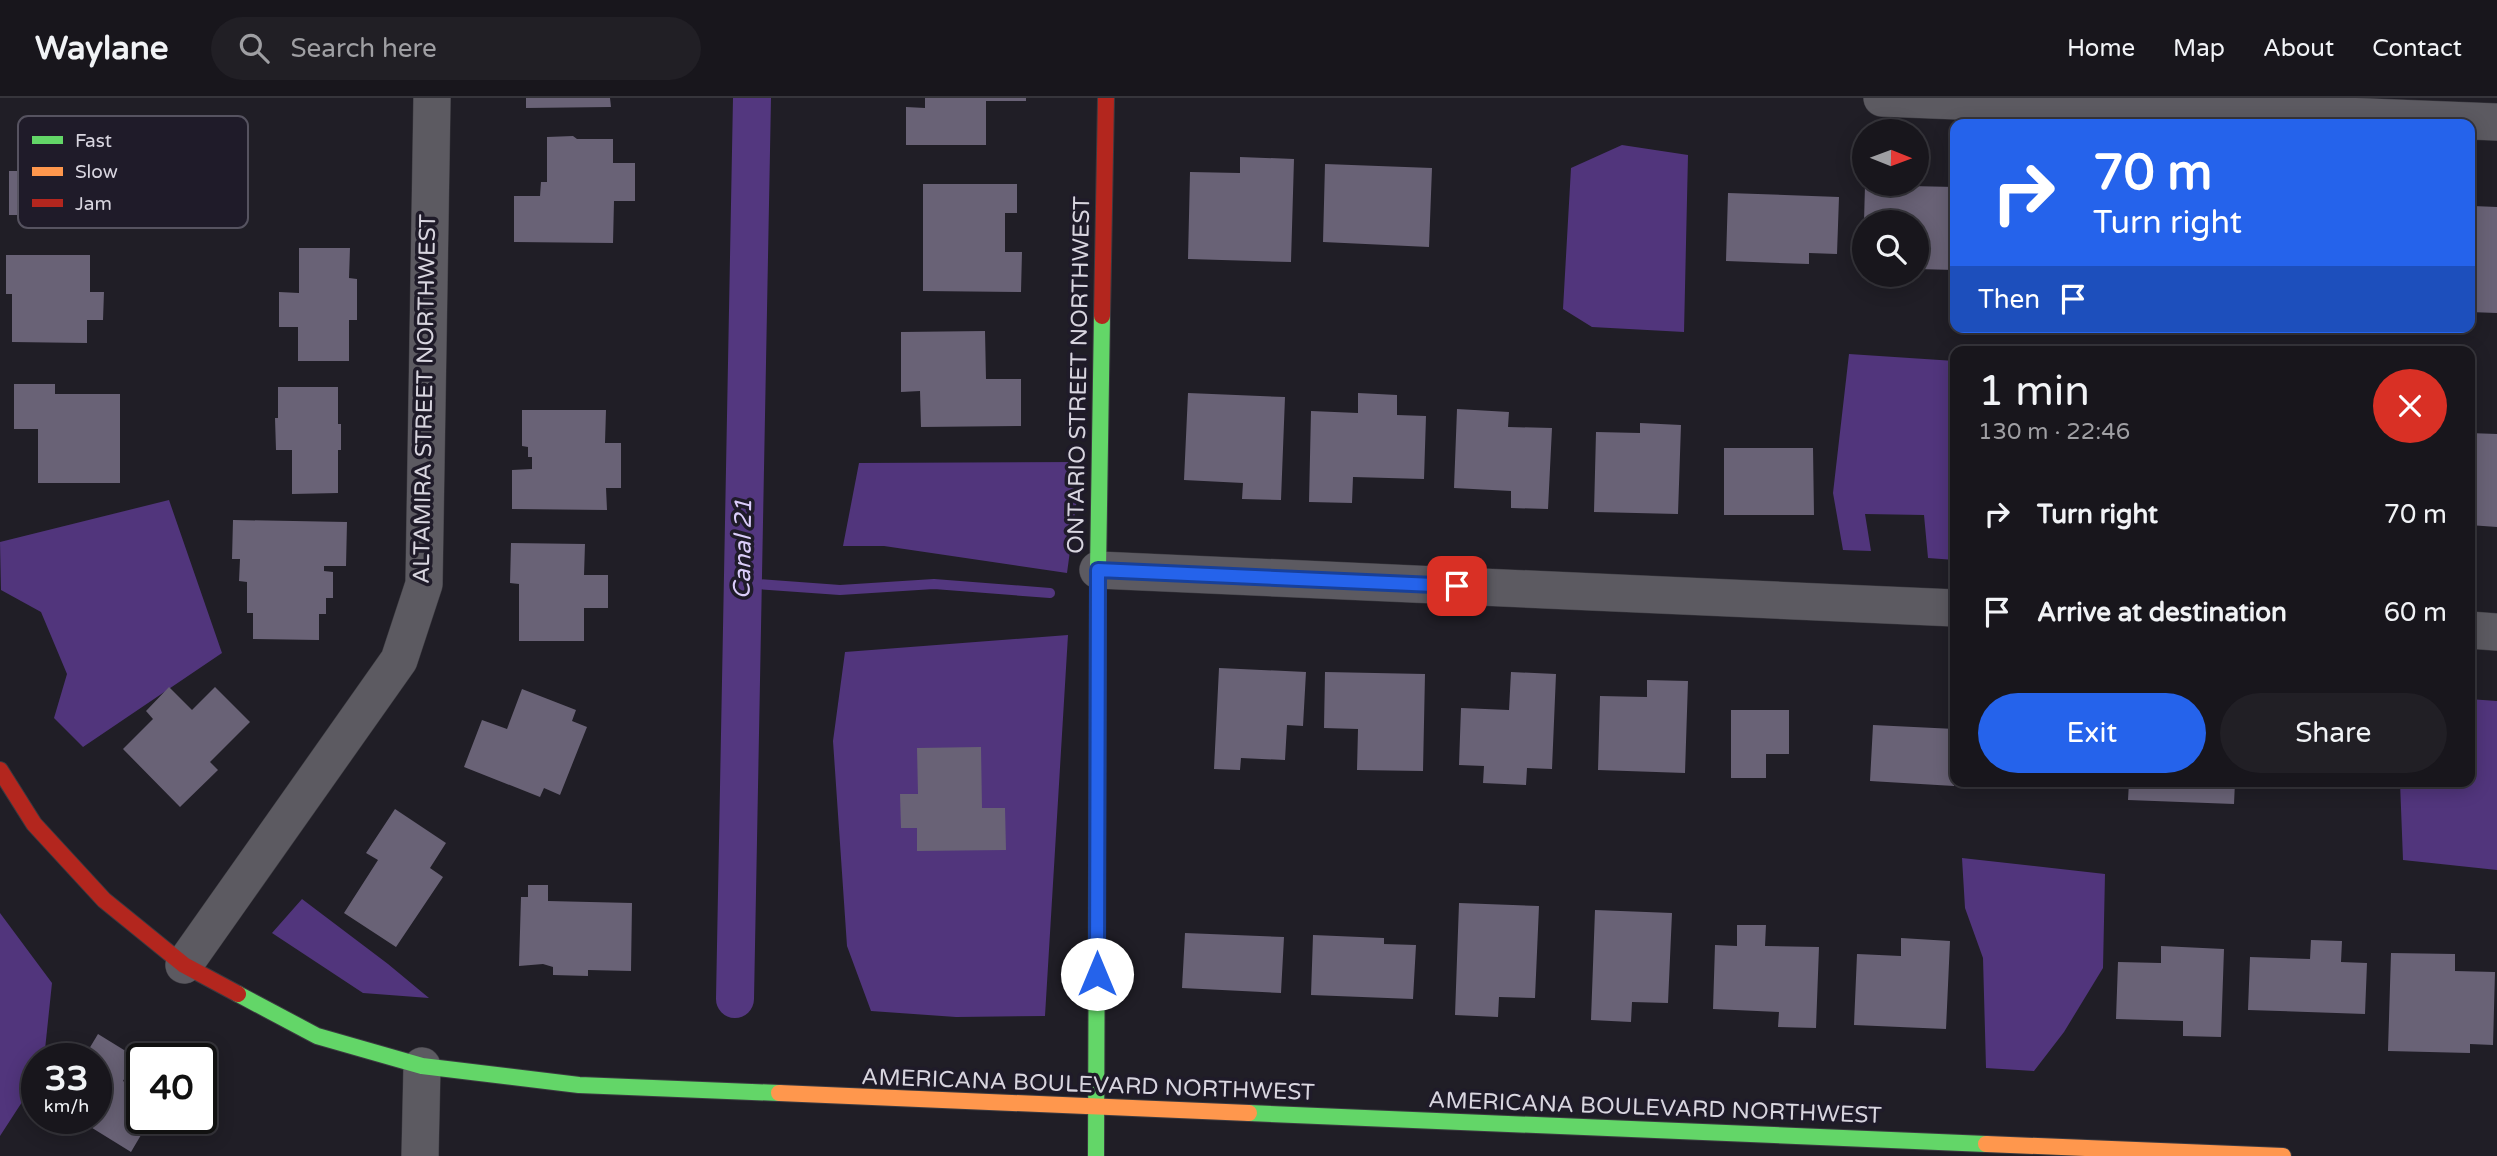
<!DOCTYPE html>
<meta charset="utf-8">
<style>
:root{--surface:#18161c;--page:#211f25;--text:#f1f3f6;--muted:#9f9fa3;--line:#36353b;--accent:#2563eb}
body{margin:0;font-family:"Varela Round",sans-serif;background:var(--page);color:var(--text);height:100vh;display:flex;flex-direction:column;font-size:26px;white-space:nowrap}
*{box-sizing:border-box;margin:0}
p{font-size:23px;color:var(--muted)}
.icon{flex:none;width:38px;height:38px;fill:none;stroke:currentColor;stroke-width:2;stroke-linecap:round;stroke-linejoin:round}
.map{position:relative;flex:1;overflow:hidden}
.details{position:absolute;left:1950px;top:248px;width:525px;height:441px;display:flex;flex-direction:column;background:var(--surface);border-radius:14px;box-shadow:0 4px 18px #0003,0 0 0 2px var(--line)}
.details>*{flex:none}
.banner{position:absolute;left:1950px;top:21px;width:525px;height:214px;border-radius:14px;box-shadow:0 4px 18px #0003,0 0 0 2px var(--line);background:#2563eb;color:#fff;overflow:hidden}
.needle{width:46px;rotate:91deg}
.tools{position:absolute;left:1852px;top:21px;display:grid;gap:14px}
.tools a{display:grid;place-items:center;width:77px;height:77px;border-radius:50%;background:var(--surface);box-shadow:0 4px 18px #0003,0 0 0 2px var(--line);font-size:35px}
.speed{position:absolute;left:21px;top:945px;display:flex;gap:14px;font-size:35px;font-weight:700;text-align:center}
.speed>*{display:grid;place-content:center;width:91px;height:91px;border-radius:50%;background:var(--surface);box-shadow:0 4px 18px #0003,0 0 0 2px var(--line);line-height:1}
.speed small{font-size:18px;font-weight:400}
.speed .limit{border:4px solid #111;border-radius:10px;background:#fff;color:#111}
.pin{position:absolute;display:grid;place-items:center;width:60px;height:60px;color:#fff;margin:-30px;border-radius:14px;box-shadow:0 4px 10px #0006}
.me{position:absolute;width:77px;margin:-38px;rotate:0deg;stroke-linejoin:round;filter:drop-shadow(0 0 5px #0008)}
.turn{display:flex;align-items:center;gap:24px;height:147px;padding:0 28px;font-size:32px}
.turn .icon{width:91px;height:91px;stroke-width:2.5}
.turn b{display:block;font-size:49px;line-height:60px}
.then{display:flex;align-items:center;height:66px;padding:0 28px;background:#0003;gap:14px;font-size:26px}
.round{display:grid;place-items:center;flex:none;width:74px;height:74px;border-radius:37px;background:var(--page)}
.head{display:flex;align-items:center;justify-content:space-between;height:119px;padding:0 28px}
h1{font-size:42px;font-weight:600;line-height:52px}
.button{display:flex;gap:14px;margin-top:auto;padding:14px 28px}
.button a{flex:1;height:80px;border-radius:42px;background:var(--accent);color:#fff;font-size:28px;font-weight:600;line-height:80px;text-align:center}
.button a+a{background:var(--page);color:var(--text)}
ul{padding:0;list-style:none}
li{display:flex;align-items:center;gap:21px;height:98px;padding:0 28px}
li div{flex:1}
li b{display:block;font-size:26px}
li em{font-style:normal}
header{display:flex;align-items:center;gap:42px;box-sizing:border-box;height:98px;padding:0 35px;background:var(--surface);border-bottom:2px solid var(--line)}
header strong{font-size:33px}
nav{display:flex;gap:38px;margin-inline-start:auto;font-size:24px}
.search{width:490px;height:63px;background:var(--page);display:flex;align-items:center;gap:18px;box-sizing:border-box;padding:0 24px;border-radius:38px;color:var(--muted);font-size:26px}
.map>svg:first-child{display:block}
.forest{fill:#51357c}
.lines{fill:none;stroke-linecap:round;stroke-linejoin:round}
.stream{stroke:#53377f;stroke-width:10}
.canal{stroke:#53377f;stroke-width:38}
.building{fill:#696276}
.street-casing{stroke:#3b3a40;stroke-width:38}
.fast-casing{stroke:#3b3a40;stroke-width:18}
.slow-casing{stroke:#3b3a40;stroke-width:18}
.jam-casing{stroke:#3b3a40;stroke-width:18}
.street{stroke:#5c5a61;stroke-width:37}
.fast{stroke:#63d668;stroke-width:16}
.slow{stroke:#ff974d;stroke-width:16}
.jam{stroke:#b3261e;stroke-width:16}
.route-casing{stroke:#184099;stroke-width:18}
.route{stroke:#2563eb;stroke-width:12}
.labels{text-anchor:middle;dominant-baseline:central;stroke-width:7;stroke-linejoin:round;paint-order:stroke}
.street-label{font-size:23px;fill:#d8d5df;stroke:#1f1b29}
.water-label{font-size:24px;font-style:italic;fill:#daccf9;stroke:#1f1b29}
.key{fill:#1f1b29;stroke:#565360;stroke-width:2}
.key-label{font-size:19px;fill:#d8d5df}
</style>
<header>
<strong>Waylane</strong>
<div class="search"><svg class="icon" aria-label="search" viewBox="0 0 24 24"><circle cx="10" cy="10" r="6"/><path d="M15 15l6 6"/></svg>Search here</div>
<nav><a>Home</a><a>Map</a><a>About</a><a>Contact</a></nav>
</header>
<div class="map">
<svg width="2497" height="1058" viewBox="0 0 2497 1058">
<rect width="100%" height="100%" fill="#201e26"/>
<path class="forest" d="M1622 47 1688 57 1684 234 1592 229 1563 211 1571 70Z
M1849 256 1955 263V462L1928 460 1924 417 1865 416 1871 453 1843 452 1833 395Z
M1082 364 1067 475 884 448H843L859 365Z
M169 402 222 555 83 649 54 620 67 576 41 514 1 492 0 444Z
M1068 537 1045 918 956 919 871 913 847 848 833 643 845 554Z
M2469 601 2497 603V772L2403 762 2400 684H2469Z
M1962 760 2105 776 2103 870 2064 934 2034 973 1986 970 1983 860 1965 810Z
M302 801 388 866 429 900 363 895 272 835Z
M0 815 52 885 44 961H37V981L0 1038Z"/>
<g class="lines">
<path class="stream" d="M743 485 840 492 934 486 1050 495"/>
<path class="canal" d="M735 901 752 0"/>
</g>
<path class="building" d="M526 0H610L611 9 526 10Z
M925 0H1026V3H986V47H906V9L925 10Z
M52 21H118V44H139V89H119V117H9V73H51Z
M573 38 577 41H613V65H635V103H614L613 145 514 144V98H540L541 84H547V39Z
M1240 59 1294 61 1291 164 1188 161 1190 74 1240 75Z
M1325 66 1432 70 1429 149 1323 144Z
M923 86H1017V115H1005V154H1022L1021 194 923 193Z
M1865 87 1955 89V172L1916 171V124H1864Z
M1728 95 1839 99 1837 156 1809 155V166L1726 163Z
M2473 108 2497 109V215L2469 214V120L2473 121Z
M299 150H350L349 180 357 181V222H349V263H298V229H279V194L299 195Z
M6 157H90V194H104L103 222H87V245L12 244V196H6Z
M985 233 986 281H1021V328L921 329 920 293 901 294V234Z
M14 286H55V296H120V385H38V331H14Z
M278 289H338V326H341V352H338V395L292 396V352H276L275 320H278Z
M1188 295 1285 299 1281 402 1242 401 1243 385 1184 382Z
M1358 295 1397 297V317L1426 318 1424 381 1353 379 1352 405 1309 404 1311 313 1358 315Z
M1457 311 1509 314 1508 329 1552 330 1548 411 1511 410V393L1454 390Z
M522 312H606L605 345H621V390H606L607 412 512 411V372L532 371V359H528V349L522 348Z
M1640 325 1681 327 1678 416 1594 414 1596 334 1640 335Z
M2469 335 2497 336V429L2469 427Z
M1724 350H1813L1814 417H1724Z
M233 422 347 424 346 468H324V473L333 474V500H326V516H319V542L253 541V515H247V484L239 483 240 461H232Z
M511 445 585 446 584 477H608V510H584V543H519V486L510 485Z
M1219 570 1306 574 1303 628 1287 627 1285 662 1241 660 1240 672 1214 671Z
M1325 574 1425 576 1423 673 1357 672 1358 631 1324 630Z
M1511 574 1556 576 1552 671 1527 670 1526 687 1483 685 1484 668 1459 667 1461 610 1509 612Z
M1647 582 1688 583 1685 675 1598 672 1600 598 1647 599Z
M169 589 192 612 215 589 250 624 210 664 218 672 180 709 123 651 153 621 146 613Z
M522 591 576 612 572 623 587 629 560 697 544 690 540 699 464 669 482 622 507 631Z
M1731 612H1789V656H1766V680H1731Z
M1873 627 1955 631 1954 688 1870 683Z
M981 649 982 710H1005L1006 752 917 753V730H901L900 696H918L917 650Z
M2129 684H2235L2234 706 2128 702Z
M2329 684H2361V688L2329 686Z
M395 711 446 745 430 770 443 779 396 849 344 815 378 762 366 755Z
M528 787H548V803L632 805 631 873 588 872V878L553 877V869L543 866 519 868 521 799H528Z
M1459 805 1539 808 1535 900 1499 899 1498 919 1455 917Z
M1595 812 1672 815 1668 905 1632 904 1631 924 1591 922Z
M1737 827H1766L1765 848 1819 849 1816 930 1778 929 1779 914 1713 911 1715 847 1737 848Z
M1185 835 1284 839 1281 895 1182 890Z
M1313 837 1384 840V846L1416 847 1413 901 1311 897Z
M1901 840 1950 843 1946 931 1854 927 1857 856 1901 858Z
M2311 842 2342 843 2341 864 2367 865 2365 916 2248 912 2250 859 2310 861Z
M2161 848 2224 851 2221 939 2183 938V923L2116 921 2118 864 2161 865Z
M2391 855 2455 856V873L2495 874 2493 947 2470 946V955L2388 953Z
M98 936 137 960 123 983 142 995V1020H151L131 1054 76 1020H96V961H83Z"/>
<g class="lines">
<defs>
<path id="street" d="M1882 0 2497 24
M1098 472 1955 510
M2469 532 2497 534
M184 867 399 562 424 486 432 0
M420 1058 422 968"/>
<path id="fast" d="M238 896 317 938 422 968 579 987 779 995
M1249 1015 1986 1046
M1096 1058 1098 472 1102 218"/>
<path id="slow" d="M779 995 1249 1015
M1986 1046 2283 1058"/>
<path id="jam" d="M1102 218 1106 0
M0 672 34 726 104 802 184 867 238 896"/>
</defs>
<use href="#street" class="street-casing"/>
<use href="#fast" class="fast-casing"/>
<use href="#slow" class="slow-casing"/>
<use href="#jam" class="jam-casing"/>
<use href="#street" class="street"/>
<use href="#fast" class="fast"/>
<use href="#slow" class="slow"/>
<use href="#jam" class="jam"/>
</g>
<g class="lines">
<defs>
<path id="route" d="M1097 876 1098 472 1457 488"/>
</defs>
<use href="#route" class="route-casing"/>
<use href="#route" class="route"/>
</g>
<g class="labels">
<g class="street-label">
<text transform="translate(1079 277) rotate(-89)">ONTARIO STREET NORTHWEST</text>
<text transform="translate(425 301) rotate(-89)">ALTAMIRA STREET NORTHWEST</text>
<text transform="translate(1088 987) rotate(2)">AMERICANA BOULEVARD NORTHWEST</text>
<text transform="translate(1655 1010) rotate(2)">AMERICANA BOULEVARD NORTHWEST</text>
</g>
<g class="water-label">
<text transform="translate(743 451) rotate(-89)">Canal 21</text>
</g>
</g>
<rect x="18" y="18" width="230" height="112" rx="10" class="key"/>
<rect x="32" y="38" width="31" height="8" fill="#63d668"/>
<rect x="32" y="69" width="31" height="9" fill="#ff974d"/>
<rect x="32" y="101" width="31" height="8" fill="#b3261e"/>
<g class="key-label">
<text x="75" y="49">Fast</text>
<text x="75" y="80">Slow</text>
<text x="75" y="112">Jam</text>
</g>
</svg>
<div class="tools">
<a><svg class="needle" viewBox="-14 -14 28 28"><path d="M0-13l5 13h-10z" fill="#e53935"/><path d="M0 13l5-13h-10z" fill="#9f9fa3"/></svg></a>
<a><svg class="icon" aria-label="search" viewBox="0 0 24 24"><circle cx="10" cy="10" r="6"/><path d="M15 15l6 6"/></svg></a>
</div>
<div class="speed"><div>33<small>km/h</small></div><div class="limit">40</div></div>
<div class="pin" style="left:1457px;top:488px;background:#d93025"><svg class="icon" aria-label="arrive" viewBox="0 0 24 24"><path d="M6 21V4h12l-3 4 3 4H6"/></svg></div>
<svg class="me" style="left:1097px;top:876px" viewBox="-20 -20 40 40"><circle r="19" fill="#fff"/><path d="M0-13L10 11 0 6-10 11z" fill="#2563eb"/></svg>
<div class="banner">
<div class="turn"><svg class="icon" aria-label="right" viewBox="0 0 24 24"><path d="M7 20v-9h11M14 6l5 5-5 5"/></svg><div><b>70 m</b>Turn right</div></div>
<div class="then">Then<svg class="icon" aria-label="arrive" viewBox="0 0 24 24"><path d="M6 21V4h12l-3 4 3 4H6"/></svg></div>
</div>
<section class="details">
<div class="head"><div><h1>1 min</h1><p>130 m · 22:46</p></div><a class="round" style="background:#d93025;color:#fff"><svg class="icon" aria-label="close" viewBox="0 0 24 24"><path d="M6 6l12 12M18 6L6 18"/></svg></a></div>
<ul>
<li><svg class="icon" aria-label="right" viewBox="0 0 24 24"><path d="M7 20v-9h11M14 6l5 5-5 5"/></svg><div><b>Turn right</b></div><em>70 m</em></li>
<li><svg class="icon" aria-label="arrive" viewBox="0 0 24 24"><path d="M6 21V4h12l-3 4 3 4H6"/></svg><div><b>Arrive at destination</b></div><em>60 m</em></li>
</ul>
<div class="button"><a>Exit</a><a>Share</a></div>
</section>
</div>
